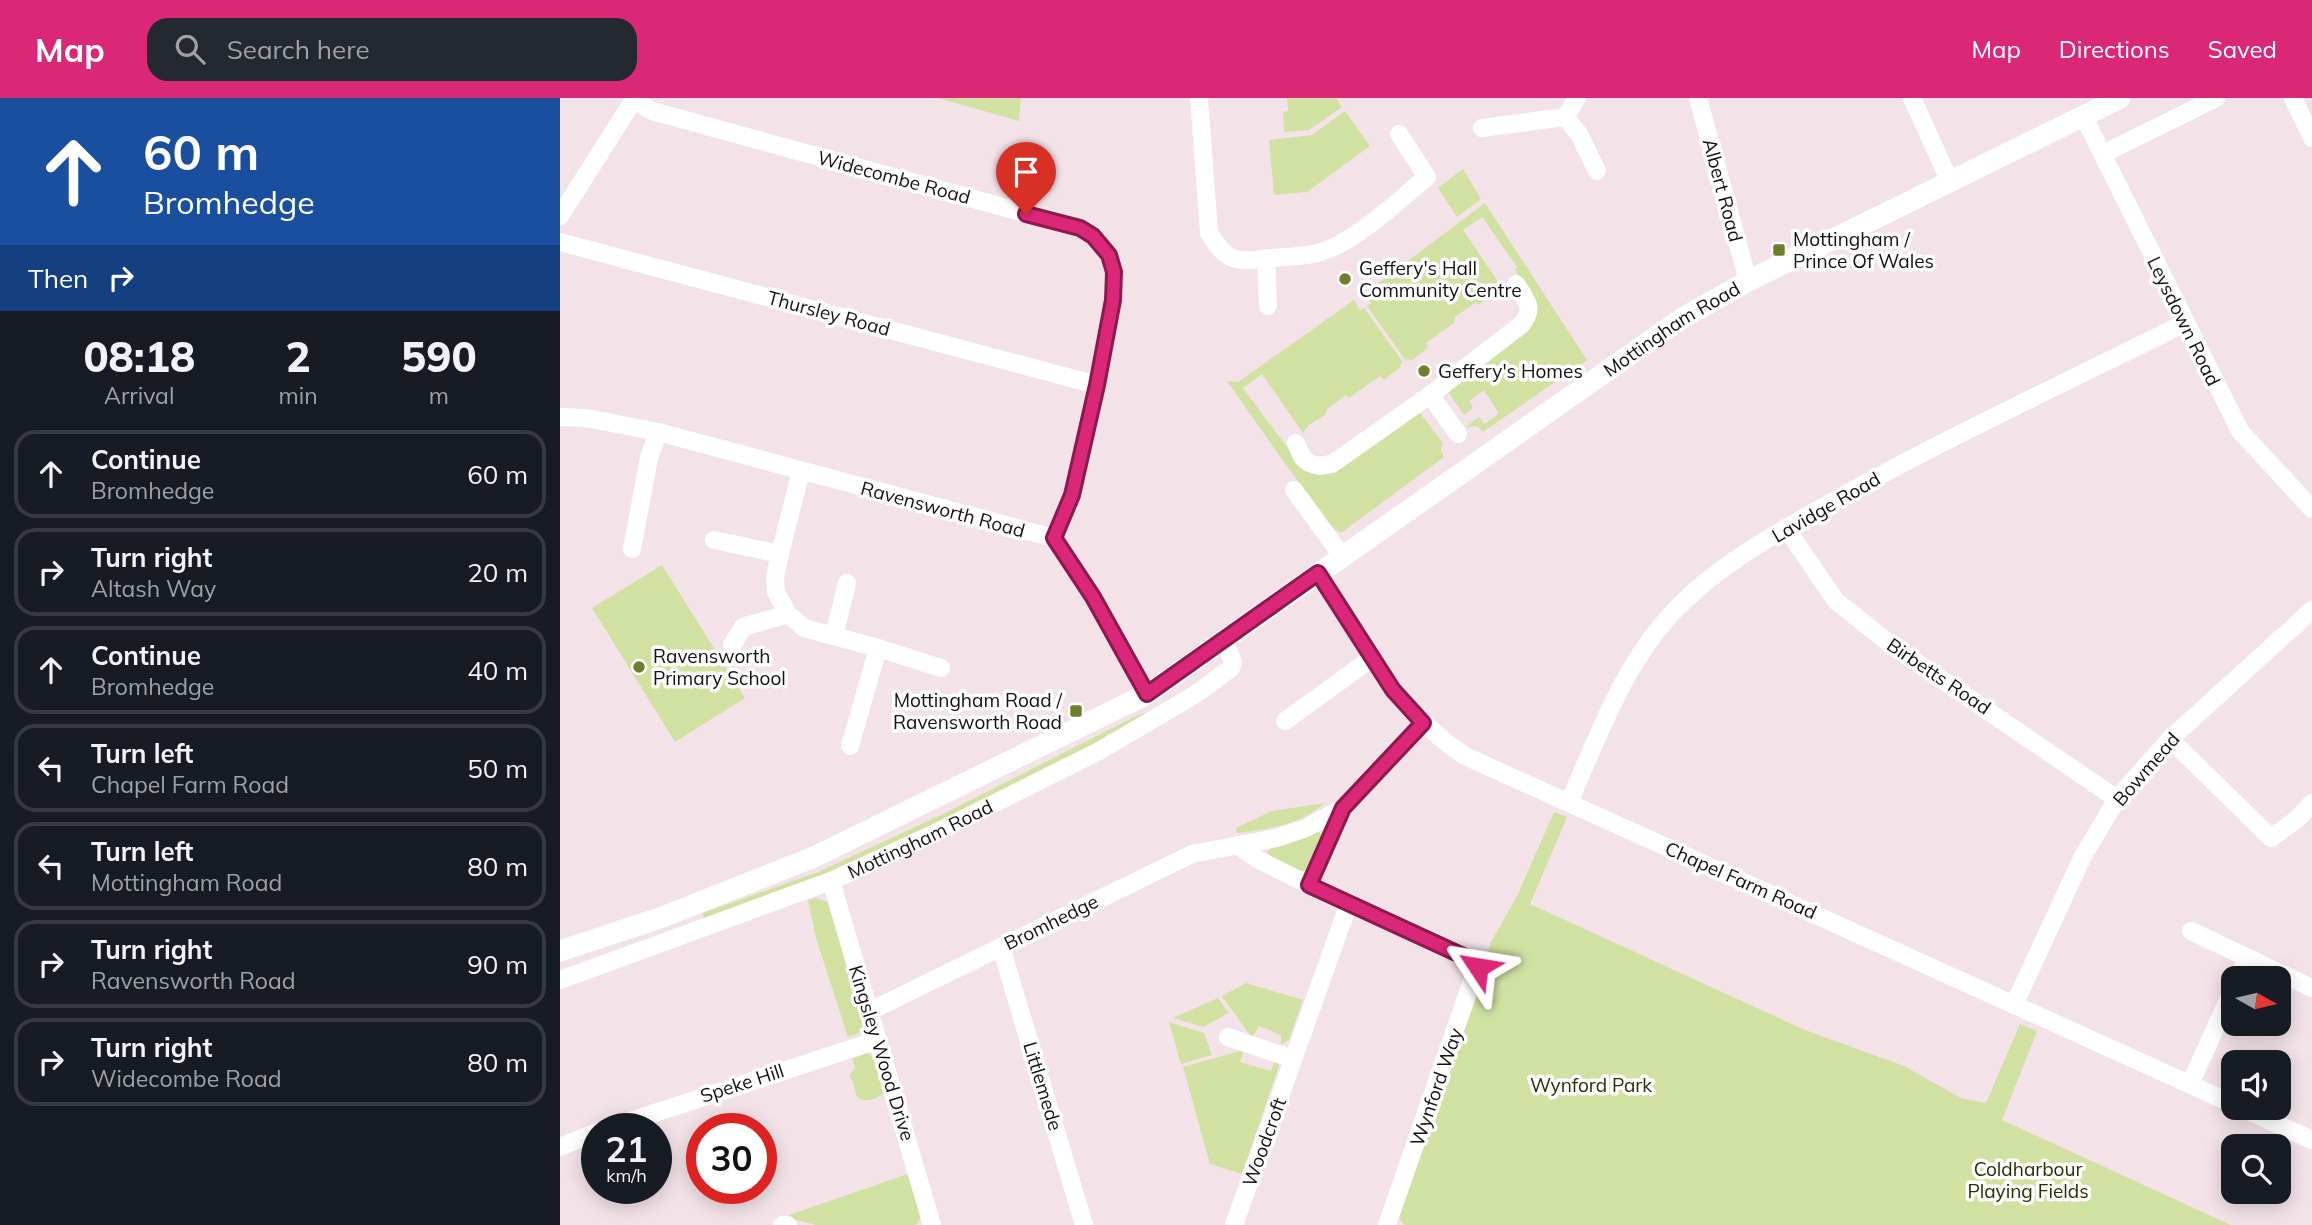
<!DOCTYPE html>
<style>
:root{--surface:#171b24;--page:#242831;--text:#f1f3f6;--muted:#9ea1a6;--line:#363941;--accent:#db2777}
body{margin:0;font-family:Mulish,sans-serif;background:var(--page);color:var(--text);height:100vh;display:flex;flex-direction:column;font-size:26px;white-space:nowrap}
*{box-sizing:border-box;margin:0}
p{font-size:23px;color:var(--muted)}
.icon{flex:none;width:38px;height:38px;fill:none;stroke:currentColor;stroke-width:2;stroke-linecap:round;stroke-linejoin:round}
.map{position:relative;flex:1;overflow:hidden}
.drawer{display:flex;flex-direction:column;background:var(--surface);width:560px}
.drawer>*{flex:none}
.hud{background:#1a4fa0;color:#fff;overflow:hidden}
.needle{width:46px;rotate:98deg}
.fabs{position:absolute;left:1661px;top:868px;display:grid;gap:14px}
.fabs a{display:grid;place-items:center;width:70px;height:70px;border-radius:14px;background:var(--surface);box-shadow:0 4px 18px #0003;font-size:35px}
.speed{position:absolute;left:21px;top:1015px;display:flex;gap:14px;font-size:35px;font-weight:700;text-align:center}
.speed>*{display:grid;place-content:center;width:91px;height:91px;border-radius:50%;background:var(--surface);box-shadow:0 4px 18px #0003;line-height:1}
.speed small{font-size:18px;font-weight:400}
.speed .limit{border:10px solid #d22;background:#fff;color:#111}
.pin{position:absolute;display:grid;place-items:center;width:60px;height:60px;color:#fff;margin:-72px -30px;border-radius:50% 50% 50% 0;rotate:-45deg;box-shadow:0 0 7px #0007}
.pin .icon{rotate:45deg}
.me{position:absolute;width:77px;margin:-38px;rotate:303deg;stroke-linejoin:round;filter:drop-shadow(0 0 5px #0008)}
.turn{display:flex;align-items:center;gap:24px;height:147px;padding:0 28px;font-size:32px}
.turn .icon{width:91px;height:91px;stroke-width:2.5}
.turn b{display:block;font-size:49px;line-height:60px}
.then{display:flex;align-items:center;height:66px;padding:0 28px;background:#0003;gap:14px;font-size:26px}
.eta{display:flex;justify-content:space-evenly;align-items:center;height:119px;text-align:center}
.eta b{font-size:42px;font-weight:800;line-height:49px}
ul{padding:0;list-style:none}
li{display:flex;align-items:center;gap:21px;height:88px;margin:0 14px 10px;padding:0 14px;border:4px solid var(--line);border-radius:21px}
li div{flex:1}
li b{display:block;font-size:26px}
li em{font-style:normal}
header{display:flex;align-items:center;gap:42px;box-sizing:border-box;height:98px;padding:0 35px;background:var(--accent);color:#fff}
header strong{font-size:33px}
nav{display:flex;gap:38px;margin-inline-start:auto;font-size:24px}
.search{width:490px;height:63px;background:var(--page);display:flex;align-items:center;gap:18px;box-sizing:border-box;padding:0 24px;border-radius:21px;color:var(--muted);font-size:26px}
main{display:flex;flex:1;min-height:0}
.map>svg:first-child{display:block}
.green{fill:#d1e1a2}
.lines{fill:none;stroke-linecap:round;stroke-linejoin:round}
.minor{stroke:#fff;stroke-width:18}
.major{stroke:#fff;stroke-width:21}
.route-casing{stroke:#8e194d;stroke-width:18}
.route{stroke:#db2777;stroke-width:12}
.poi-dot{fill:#6f7f2e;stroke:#fff;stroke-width:2.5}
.labels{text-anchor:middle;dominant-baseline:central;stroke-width:7;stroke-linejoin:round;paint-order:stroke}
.street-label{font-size:19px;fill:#151012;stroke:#fff}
.poi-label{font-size:19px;fill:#151012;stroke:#fff;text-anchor:start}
.park-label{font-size:19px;fill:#273000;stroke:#fff}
</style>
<header>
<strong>Map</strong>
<div class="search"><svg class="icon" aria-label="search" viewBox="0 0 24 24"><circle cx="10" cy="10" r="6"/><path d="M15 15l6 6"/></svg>Search here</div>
<nav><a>Map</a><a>Directions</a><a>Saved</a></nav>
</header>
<main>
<section class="drawer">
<div class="hud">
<div class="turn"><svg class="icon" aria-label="ahead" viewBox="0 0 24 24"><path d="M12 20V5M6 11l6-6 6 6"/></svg><div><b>60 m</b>Bromhedge</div></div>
<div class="then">Then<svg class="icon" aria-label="right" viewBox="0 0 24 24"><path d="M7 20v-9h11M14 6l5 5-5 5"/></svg></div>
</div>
<div class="eta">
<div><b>08:18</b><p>Arrival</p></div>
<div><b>2</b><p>min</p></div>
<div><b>590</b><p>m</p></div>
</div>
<ul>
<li><svg class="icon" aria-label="ahead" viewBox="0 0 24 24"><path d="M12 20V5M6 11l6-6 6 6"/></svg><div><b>Continue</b><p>Bromhedge</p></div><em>60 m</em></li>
<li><svg class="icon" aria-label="right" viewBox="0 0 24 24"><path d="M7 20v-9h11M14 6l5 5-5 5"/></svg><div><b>Turn right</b><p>Altash Way</p></div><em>20 m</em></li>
<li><svg class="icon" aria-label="ahead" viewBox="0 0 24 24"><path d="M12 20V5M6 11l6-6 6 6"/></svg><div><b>Continue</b><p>Bromhedge</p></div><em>40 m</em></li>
<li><svg class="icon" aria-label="left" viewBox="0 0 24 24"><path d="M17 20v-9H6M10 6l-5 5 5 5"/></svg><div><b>Turn left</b><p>Chapel Farm Road</p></div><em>50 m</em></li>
<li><svg class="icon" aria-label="left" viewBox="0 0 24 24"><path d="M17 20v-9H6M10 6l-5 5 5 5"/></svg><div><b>Turn left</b><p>Mottingham Road</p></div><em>80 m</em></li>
<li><svg class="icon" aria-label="right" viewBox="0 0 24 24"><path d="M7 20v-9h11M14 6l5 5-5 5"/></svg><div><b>Turn right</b><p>Ravensworth Road</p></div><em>90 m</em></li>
<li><svg class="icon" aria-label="right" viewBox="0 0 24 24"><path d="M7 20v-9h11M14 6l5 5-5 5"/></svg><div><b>Turn right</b><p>Widecombe Road</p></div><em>80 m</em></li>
</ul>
</section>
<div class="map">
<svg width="1752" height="1127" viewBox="0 0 1752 1127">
<rect width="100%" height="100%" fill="#f3e3e9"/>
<path class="green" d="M378 0H461L459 23Z
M727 0H776L782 9 749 32 724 34 723 14 728 13Z
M785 13 810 48 747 94 714 97 709 42 752 37Z
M903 71 921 101 897 119 878 90Z
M925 105 1027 262 923 334 917 328 906 329 919 319 924 326 939 316 924 292 909 303 913 310 904 317 886 291 961 232 969 192 955 172 957 169 922 119 903 132 943 191 934 194 920 206 915 205 895 219 894 225 866 245 868 250 851 263 849 261 846 263 807 208 811 205 805 195Z
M794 202 800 212 804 210 843 264 840 267 841 269 824 282 820 278 789 300 786 297 767 311 765 317 749 327 743 335 702 276 683 290 736 361 748 370 858 312 881 343H883L881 353 884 359 781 435 771 428 726 367 667 283 678 284Z
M102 467 185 600 115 644 32 510Z
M589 614 592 616 444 692 282 770 144 821 143 815 258 774 383 716 578 617Z
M765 705C739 727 710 731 677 735L676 730 712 713Z
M994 714 1007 719 970 806 1245 932 1344 968 1401 1000 1426 1005 1460 926 1477 933 1442 1022 1671 1127H844L838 1118 931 844 957 798Z
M756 733 764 737C758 752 754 771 737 776L708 760V753L712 749 739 742Z
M255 800 268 804 305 927 304 933 288 939 256 840 248 802Z
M686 885 743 902 729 942 721 947V937L699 928 692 940 662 898Z
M658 900 669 915 643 929 613 920Z
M609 924 644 935 652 957 621 966Z
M684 952 680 964 711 973 715 962 719 968 682 1076 650 1066 623 969Z
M308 955C319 963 321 982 325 995 316 1000 314 1002 305 1002 291 1001 298 988 289 978L295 970 292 960Z
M345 1077H348L361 1119 356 1127H256L229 1120V1117Z"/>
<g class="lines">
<g class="minor">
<path d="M639 0 649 135C668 166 677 164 712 160 728 158 746 159 761 154 795 144 839 102 867 79L839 36"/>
<path d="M1138 0 1188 183"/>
<path d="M1352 0 1390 84"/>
<path d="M1733 0 1752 40"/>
<path d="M73 2 92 13 520 130 533 138 549 157 554 174 553 202 537 287 512 397 494 440"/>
<path d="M1523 17 1680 333 1752 411"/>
<path d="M1005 19 1019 36 1037 73"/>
<path d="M922 30 1005 19 1017 0"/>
<path d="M1543 56 1656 0"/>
<path d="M0 118 75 0"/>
<path d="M0 144 537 287"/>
<path d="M706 160 708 208"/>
<path d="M870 297 898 336"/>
<path d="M0 319 26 320 98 334 494 440 533 499 587 596"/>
<path d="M736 345 742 359 749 365 759 368 772 366 870 297 961 227C975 211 967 202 956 186"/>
<path d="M241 373 220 456 215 479 216 494 228 516 244 530 318 550 290 648"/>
<path d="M734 392 782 458"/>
<path d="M1226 430 1276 503 1334 549 1557 701"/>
<path d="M154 442 220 456"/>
<path d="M72 451 89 360 98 334"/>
<path d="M758 475 833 592C854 617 877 639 905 658L1673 1006"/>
<path d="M274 538 287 485"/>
<path d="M172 547 183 529 228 516"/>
<path d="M318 550 381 570"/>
<path d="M725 623 812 560"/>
<path d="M1610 641 1711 740 1736 722 1752 705"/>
<path d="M1009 704C1039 637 1064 564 1117 510 1159 466 1217 435 1270 405 1385 340 1507 284 1625 225"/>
<path d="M677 747 697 761 749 787 916 864 917 869 827 1127"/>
<path d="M271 783 372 1127"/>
<path d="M749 787 783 710"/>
<path d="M1631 833 1752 890"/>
<path d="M441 849 524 1127"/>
<path d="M1678 880 1687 860"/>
<path id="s1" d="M0 882 271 783 369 738 539 653 636 596 671 570 673 563 663 542"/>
<path d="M1454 907 1523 758 1557 701 1610 641 1752 512"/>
<path d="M310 913 632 756 717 740 746 730 783 710 863 625"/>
<path d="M668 939 733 961"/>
<path d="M1630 986 1673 891"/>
<path d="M1682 1010 1752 1042"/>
<path d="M46 1031 318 942"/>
<path d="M0 1049 37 1034"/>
<path d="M222 1127H228"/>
<path d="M674 1127 789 805"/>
</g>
<path class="major" id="s2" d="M0 853 100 820 254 759 587 596 1121 221 1188 183 1560 0"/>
</g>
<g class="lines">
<defs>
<path id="route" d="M466 116 520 130 533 138 549 157 554 174 553 202 537 287 512 397 494 440 533 499 587 596 758 475 833 592 863 625 783 710 749 787 916 864 918 869"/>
</defs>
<use href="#route" class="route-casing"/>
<use href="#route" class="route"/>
</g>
<g class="poi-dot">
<rect x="1212" y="145" width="14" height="14" rx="3.5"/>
<circle cx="785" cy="181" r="7"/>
<circle cx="864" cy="273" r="7"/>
<circle cx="79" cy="569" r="7"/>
<rect x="509" y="606" width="14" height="14" rx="3.5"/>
</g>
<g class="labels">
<g class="street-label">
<text transform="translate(334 79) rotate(15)">Widecombe Road</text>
<text transform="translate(1163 92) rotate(75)">Albert Road</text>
<text transform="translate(269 215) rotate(15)">Thursley Road</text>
<text transform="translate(1624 223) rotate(64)">Leysdown Road</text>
<text stroke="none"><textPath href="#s2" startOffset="1281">Mottingham Road</textPath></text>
<text transform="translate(1266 409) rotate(-30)">Lavidge Road</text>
<text transform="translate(383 411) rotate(15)">Ravensworth Road</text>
<text transform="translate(1379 578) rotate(34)">Birbetts Road</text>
<text transform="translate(1586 671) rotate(-49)">Bowmead</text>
<text stroke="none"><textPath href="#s1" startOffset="387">Mottingham Road</textPath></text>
<text transform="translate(1181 782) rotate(24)">Chapel Farm Road</text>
<text transform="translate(491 824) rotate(-26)">Bromhedge</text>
<text transform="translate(322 955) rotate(73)">Kingsley Wood Drive</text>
<text transform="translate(182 985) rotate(-18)">Speke Hill</text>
<text transform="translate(483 988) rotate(73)">Littlemede</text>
<text transform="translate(876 989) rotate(-71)">Wynford Way</text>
<text transform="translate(704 1044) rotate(-70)">Woodcroft</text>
</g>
<g class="poi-label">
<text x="1233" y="141">Mottingham /<tspan x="1233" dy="22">Prince Of Wales</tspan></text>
<text x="799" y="170">Geffery's Hall<tspan x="799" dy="22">Community Centre</tspan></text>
<text x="878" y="273">Geffery's Homes</text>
<text x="93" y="558">Ravensworth<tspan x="93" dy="22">Primary School</tspan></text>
<text x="502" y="602" text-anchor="end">Mottingham Road /<tspan x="502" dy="22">Ravensworth Road</tspan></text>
</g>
<g class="park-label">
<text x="1031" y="987">Wynford Park</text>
<text x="1468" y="1071">Coldharbour<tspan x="1468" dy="22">Playing Fields</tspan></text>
</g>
</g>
</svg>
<div class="fabs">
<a><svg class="needle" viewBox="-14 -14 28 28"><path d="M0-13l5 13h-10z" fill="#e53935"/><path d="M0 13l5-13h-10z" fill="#9ea1a6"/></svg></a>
<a><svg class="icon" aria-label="sound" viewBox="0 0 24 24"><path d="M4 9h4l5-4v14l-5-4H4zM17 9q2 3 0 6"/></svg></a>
<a><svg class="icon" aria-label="search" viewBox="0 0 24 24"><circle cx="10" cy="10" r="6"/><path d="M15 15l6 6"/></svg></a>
</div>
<div class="speed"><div>21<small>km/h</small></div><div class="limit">30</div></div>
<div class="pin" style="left:466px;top:116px;background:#d93025"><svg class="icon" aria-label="arrive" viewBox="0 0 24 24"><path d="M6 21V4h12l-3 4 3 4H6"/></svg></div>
<svg class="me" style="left:918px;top:869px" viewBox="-20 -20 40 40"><path d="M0-17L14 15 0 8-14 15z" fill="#db2777" stroke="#fff" stroke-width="4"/></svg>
</div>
</main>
